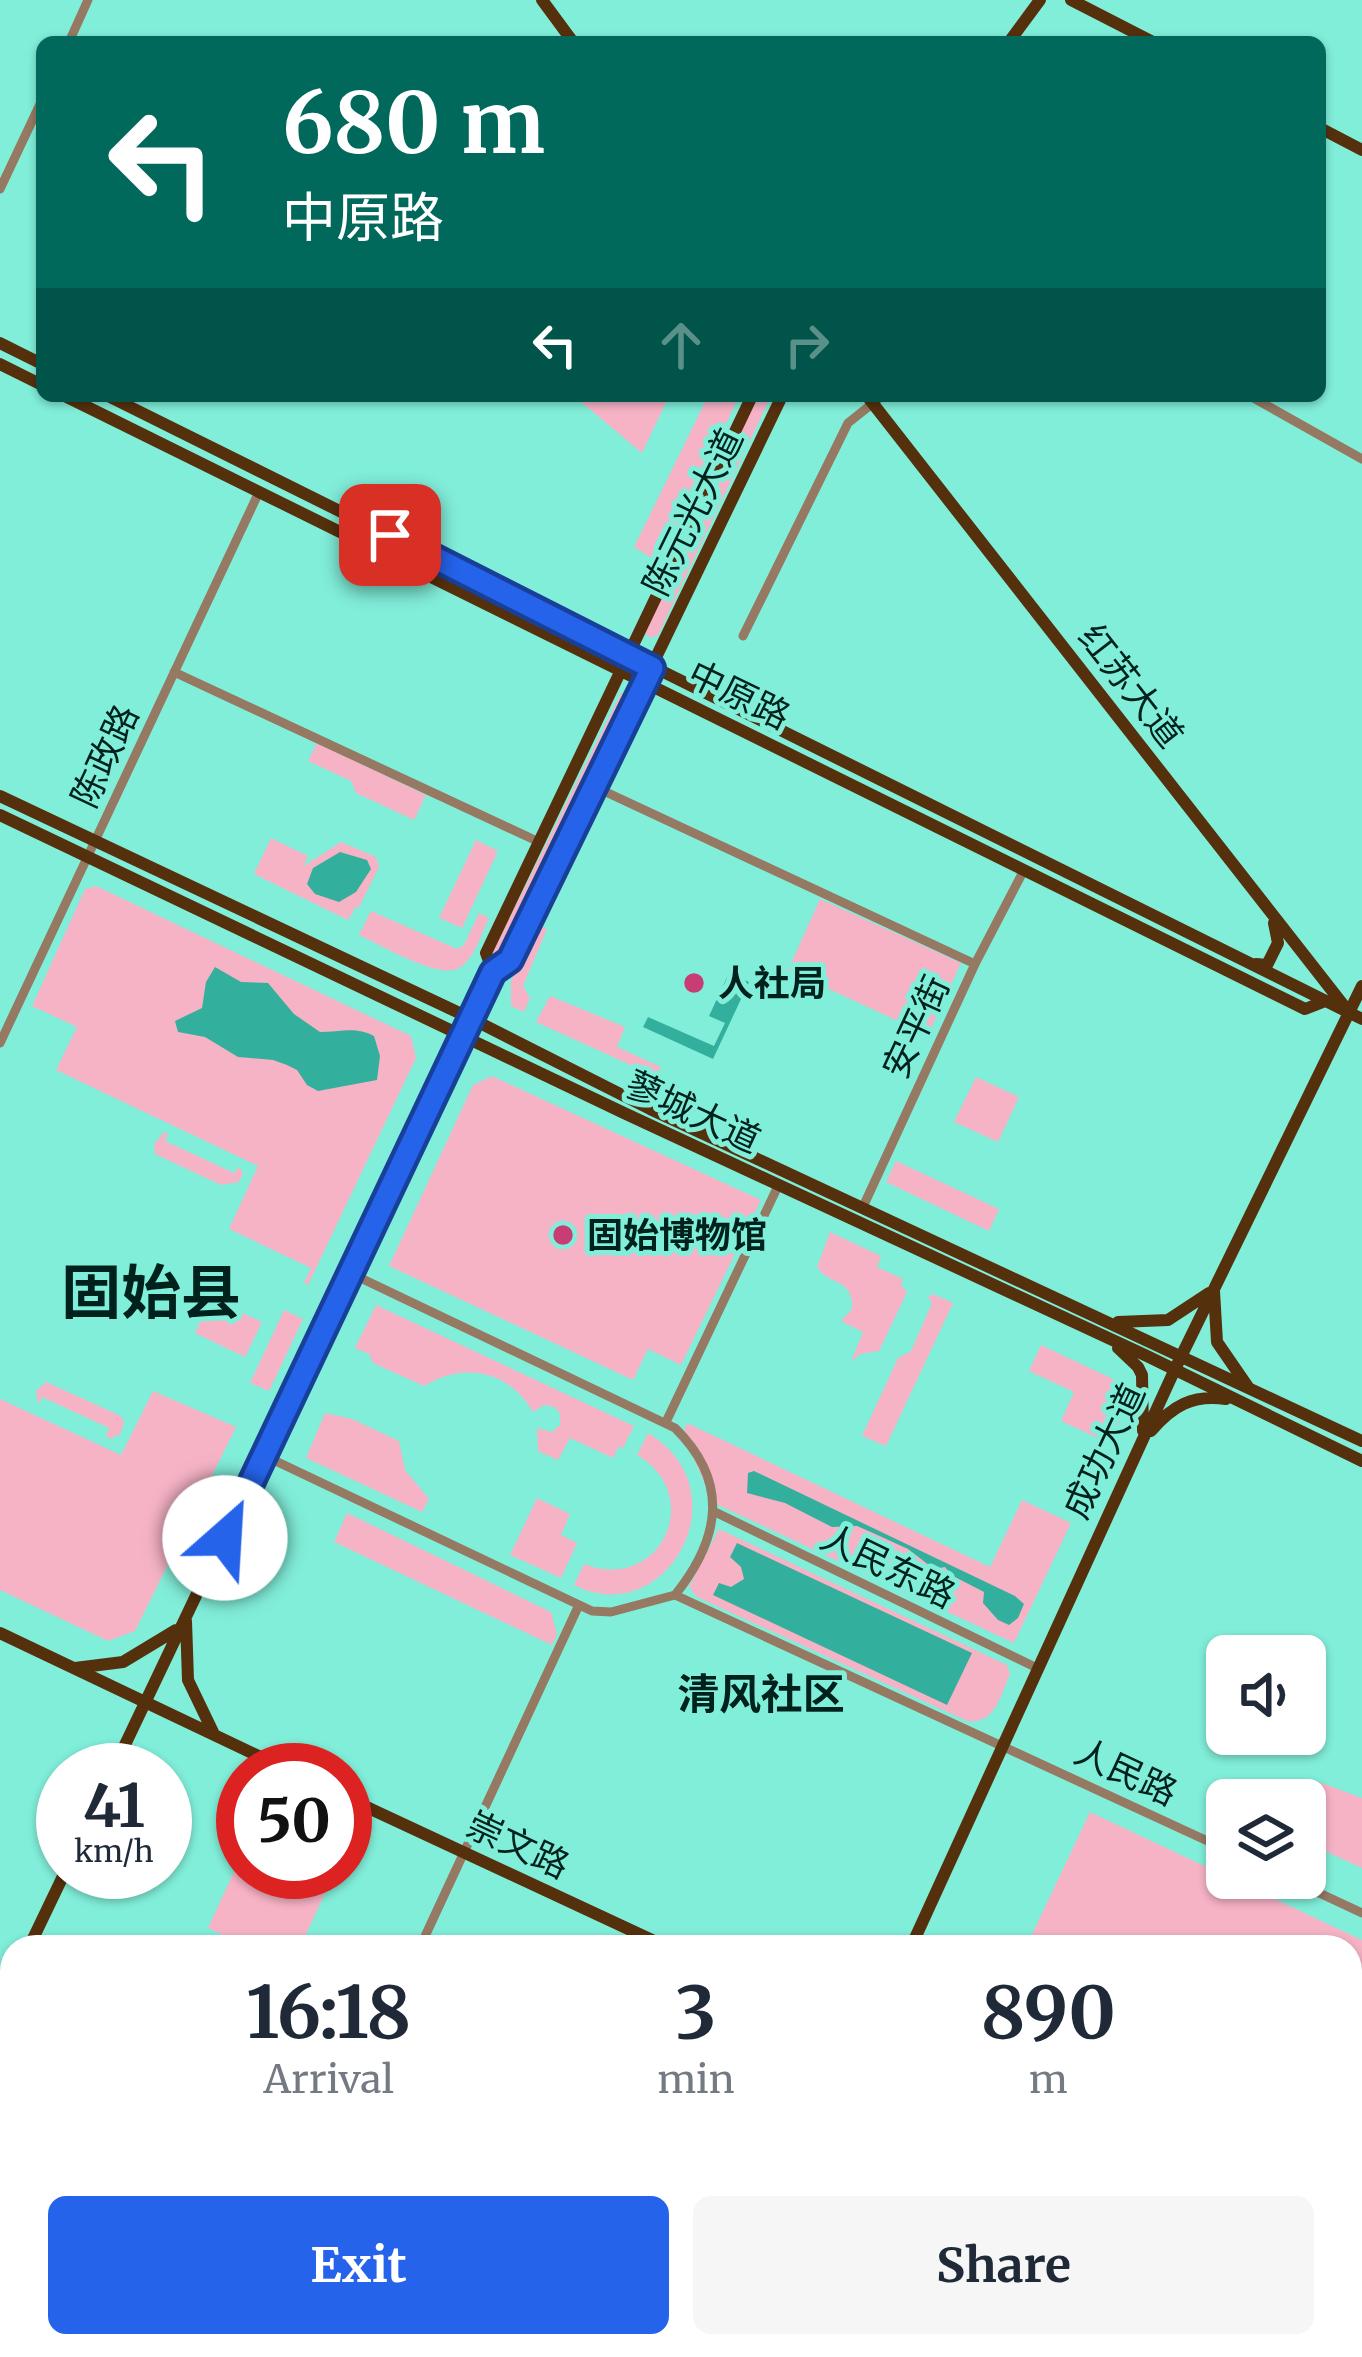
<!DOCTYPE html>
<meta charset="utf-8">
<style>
:root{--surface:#fff;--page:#f6f6f7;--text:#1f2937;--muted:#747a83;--accent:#2563eb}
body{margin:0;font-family:Merriweather,"Noto Sans SC",serif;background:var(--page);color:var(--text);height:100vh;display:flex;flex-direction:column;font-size:45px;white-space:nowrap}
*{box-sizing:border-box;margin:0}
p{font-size:39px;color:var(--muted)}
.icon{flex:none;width:66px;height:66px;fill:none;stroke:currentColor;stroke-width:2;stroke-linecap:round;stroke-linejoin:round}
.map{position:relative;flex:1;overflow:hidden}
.drawer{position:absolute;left:0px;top:1935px;width:1362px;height:423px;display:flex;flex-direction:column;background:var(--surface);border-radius:36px 36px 0 0;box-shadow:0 3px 9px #0004}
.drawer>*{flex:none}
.top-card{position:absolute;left:36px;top:36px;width:1290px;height:366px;border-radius:18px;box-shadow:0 3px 9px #0004;background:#00695c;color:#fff;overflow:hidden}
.buttons{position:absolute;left:1206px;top:1635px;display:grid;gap:24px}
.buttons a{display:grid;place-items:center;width:120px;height:120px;border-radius:18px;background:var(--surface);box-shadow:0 3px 9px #0004;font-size:60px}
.speed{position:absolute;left:36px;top:1743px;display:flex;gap:24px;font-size:60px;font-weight:700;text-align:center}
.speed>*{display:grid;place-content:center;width:156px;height:156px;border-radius:50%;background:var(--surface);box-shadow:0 3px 9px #0004;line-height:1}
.speed small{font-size:30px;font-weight:400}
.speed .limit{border:18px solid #d22;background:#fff;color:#111}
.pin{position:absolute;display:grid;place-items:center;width:102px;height:102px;color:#fff;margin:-51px;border-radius:24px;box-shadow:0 6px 18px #0006}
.me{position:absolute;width:132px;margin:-66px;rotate:26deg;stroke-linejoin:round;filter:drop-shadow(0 0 9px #0008)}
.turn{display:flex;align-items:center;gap:42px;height:252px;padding:0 48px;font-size:54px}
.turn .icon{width:156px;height:156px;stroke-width:2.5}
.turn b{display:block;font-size:84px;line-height:102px}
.lanes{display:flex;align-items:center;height:114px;padding:0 48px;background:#0003;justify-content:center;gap:60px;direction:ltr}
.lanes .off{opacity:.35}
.eta{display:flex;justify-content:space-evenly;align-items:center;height:204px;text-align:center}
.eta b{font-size:72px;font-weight:700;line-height:84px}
.button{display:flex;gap:24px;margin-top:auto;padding:24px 48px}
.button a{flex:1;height:138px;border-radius:18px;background:var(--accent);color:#fff;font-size:48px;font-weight:700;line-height:138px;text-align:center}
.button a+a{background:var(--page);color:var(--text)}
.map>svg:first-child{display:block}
.green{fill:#f6b3c6}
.water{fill:#33b09d}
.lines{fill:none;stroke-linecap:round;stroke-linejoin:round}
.minor{stroke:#957963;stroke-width:9}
.major{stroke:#55300d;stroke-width:12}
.route-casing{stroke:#184099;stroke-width:30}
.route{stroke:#2563eb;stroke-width:21}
.poi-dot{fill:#c83d74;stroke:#81eed9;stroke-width:4.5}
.labels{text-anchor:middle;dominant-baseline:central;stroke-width:10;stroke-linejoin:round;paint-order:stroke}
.street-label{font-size:36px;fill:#00221d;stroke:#81eed9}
.poi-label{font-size:36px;font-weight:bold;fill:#00221d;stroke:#81eed9;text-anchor:start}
.quarter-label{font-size:42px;font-weight:bold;fill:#00221d;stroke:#81eed9}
.town-label{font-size:60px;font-weight:bold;fill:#00221d;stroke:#81eed9}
</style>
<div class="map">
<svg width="1362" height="2357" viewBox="0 0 1362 2357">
<rect width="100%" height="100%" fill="#81eed9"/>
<path class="green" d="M574 396H669L642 453Z
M708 396H739L660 563 634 547Z
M754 396H771L658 635 650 638 645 633Z
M621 693 630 699 506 956 500 961 494 958 493 951Z
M317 743 426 795 414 820 356 793 351 781 308 761Z
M271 838 308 856 304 866 341 842 376 857 379 867 359 907 355 908 348 920 254 874Z
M476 840 498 851 462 928 439 918Z
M96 886 411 1036 416 1058 308 1285 304 1283 311 1268 229 1229 258 1166 56 1070 77 1027 32 1006 85 889Z
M820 899 961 963 928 1035 788 970Z
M371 911 457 949 464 945 479 913 489 918C482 932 474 960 459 968 439 980 381 945 359 935Z
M537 925 547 929 523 986 530 998 524 1012 511 1006V981Z
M550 996 625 1027 617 1047 661 1067 657 1077 536 1022Z
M492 1076 761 1200 681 1365 648 1349 633 1380 389 1266 473 1085Z
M976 1077 1019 1097 998 1142 954 1122Z
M164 1132 168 1134 165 1141 234 1173 239 1167 243 1173 239 1182 221 1185 155 1154 154 1144Z
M896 1161 999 1209 989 1231 886 1182Z
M830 1232 881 1256 877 1267 903 1279 901 1285 907 1292 879 1351 860 1354 851 1362 863 1332 841 1321 852 1309C854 1278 829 1286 817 1267Z
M933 1294 953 1303 886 1446 862 1436 898 1358 911 1351 932 1303 928 1297Z
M211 1299 262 1322 245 1357 195 1333Z
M376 1305 634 1426 623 1448 618 1447 613 1458 570 1438 558 1460 538 1451 537 1428 552 1432 560 1425V1414L555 1407 544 1405 533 1412C509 1371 465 1361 424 1386L373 1363 369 1354 355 1348Z
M284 1310 303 1319 269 1391 250 1383Z
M1041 1345 1134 1389 1109 1443 1061 1421 1074 1392 1029 1371Z
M46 1382 121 1416 124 1423 120 1434 110 1439 106 1436 109 1428 42 1397 38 1405 36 1391Z
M153 1391 236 1427 135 1631 108 1641 0 1590V1399L121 1455Z
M325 1413 352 1419 399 1441 405 1470 429 1499 422 1512 306 1458Z
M687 1423 990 1567 1022 1500 1071 1523 1014 1643 714 1503 683 1435Z
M648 1433C745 1491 666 1632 574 1585L584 1564C659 1594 707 1496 637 1455Z
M537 1498 570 1514 561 1535 577 1543 561 1578 510 1555Z
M347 1513 551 1612 557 1634 552 1645 334 1542Z
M719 1529 1007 1665 1010 1674C1000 1696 995 1725 967 1721L697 1597 689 1587Z
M1322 1783 1362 1798V1868L1305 1842V1800H1293L1307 1785Z
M1090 1812 1362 1940V2233L1350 2227V1947H1026Z
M243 1852V1872H325L333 1876 300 1947H249L208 1928Z"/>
<path class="water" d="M340 852 367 860 371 869 356 892 339 902 315 894 307 884 313 868Z
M215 967 241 982 268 983 294 1014 320 1032C340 1032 356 1026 374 1036L380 1056 377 1080 318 1091 307 1085 297 1070 287 1065 273 1060 238 1057 205 1037 178 1032 175 1021 202 1008 206 982Z
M729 973 749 982 713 1059 643 1027 648 1017 714 1046 725 1023 709 1016Z
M754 1471 1015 1596 1024 1604 1018 1618 1009 1625 998 1620 983 1603 984 1592 951 1575 945 1567 934 1569 908 1549 873 1533 857 1526 832 1527 785 1503 747 1493 748 1473Z
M737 1543 972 1653 947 1705 713 1595 719 1583 731 1587 744 1579 741 1567 730 1557Z"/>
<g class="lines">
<path class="minor" d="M69 42 88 0
M0 189 42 100
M1250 396 1362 459
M743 636 848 423 882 396
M174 672 539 842
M593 786 975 964
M0 1043 259 492
M862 1209 975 964 1024 870
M666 1422 778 1186
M265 1456 592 1611 611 1612 675 1595C720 1539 730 1482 675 1428L350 1273
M715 1512 1037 1668
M675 1595 1227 1850
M1287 1878 1362 1913
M420 1947 578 1607
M0 2176 12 2182
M367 2346 390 2357
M228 2357 234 2346"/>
<path class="major" d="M542 0 573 42
M1071 0 1153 42
M1009 42 1040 0
M1320 128 1362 150
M0 343 42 364
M0 364 42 385
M65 396 1305 1009 1323 1002
M108 396 1362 1019
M867 396 1348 1011
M0 796 472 1019 650 1109 1362 1441
M0 815 624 1113 1147 1356 1362 1461
M1256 964 1267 965 1278 943 1274 923
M493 972 486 953 752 396
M1214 1291 1217 1342 1248 1387
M1118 1322 1168 1320 1209 1293
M1118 1348 1138 1367 1142 1375 1143 1431
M1151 1431C1172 1406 1193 1394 1226 1399
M186 1621 188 1680 213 1732
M0 1633 288 1770
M75 1668 123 1662 176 1630
M113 1770 493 972 510 960 782 396
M345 1797 667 1947
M29 1947 65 1872
M911 1947 1175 1369 1362 986
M0 2009 12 1984
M1350 2270 1362 2276
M722 2357 727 2346"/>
</g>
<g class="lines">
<defs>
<path id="route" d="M225 1538 493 972 510 960 652 668 390 535"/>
</defs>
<use href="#route" class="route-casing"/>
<use href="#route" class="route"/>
</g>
<g class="poi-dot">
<circle cx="694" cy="983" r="12"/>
<circle cx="563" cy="1235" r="12"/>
</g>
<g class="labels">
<g class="street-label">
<text transform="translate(693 512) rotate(-64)">陈元光大道</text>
<text transform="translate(1131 686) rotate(52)">红苏大道</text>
<text transform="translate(739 695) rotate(26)">中原路</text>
<text transform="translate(105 756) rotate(-65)">陈政路</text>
<text transform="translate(916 1027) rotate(-65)">安平街</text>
<text transform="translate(693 1112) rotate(25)">蓼城大道</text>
<text transform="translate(1104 1451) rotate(-65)">成功大道</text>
<text transform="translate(888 1566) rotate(26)">人民东路</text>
<text transform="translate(1126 1772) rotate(25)">人民路</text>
<text transform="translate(518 1845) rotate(25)">崇文路</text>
</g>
<g class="poi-label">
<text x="718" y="983">人社局</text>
<text x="587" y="1235">固始博物馆</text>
</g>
<g class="quarter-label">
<text x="761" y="1694">清风社区</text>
</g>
<g class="town-label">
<text x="151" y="1292">固始县</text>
</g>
</g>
</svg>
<div class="buttons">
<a><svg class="icon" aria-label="sound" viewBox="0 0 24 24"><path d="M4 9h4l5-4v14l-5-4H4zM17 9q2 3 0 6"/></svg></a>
<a><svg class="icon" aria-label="layers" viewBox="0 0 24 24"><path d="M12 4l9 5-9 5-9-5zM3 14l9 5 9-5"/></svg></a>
</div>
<div class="speed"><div>41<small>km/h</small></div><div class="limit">50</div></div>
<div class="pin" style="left:390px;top:535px;background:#d93025"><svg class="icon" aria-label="arrive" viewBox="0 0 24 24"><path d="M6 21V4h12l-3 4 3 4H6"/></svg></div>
<svg class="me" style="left:225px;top:1538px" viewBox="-20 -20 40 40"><circle r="19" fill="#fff"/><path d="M0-13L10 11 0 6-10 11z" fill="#2563eb"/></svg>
<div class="top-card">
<div class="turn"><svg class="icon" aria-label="left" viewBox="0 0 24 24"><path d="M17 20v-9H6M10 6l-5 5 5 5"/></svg><div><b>680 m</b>中原路</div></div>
<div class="lanes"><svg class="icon" aria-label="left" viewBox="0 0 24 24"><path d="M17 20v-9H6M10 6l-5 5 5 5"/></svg><svg class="icon off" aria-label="ahead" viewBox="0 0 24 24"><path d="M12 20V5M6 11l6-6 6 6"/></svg><svg class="icon off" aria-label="right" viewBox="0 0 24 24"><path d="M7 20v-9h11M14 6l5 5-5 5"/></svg></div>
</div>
<section class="drawer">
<div class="eta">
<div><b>16:18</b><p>Arrival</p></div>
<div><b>3</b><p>min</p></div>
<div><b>890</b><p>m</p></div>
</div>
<div class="button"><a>Exit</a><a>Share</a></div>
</section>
</div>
